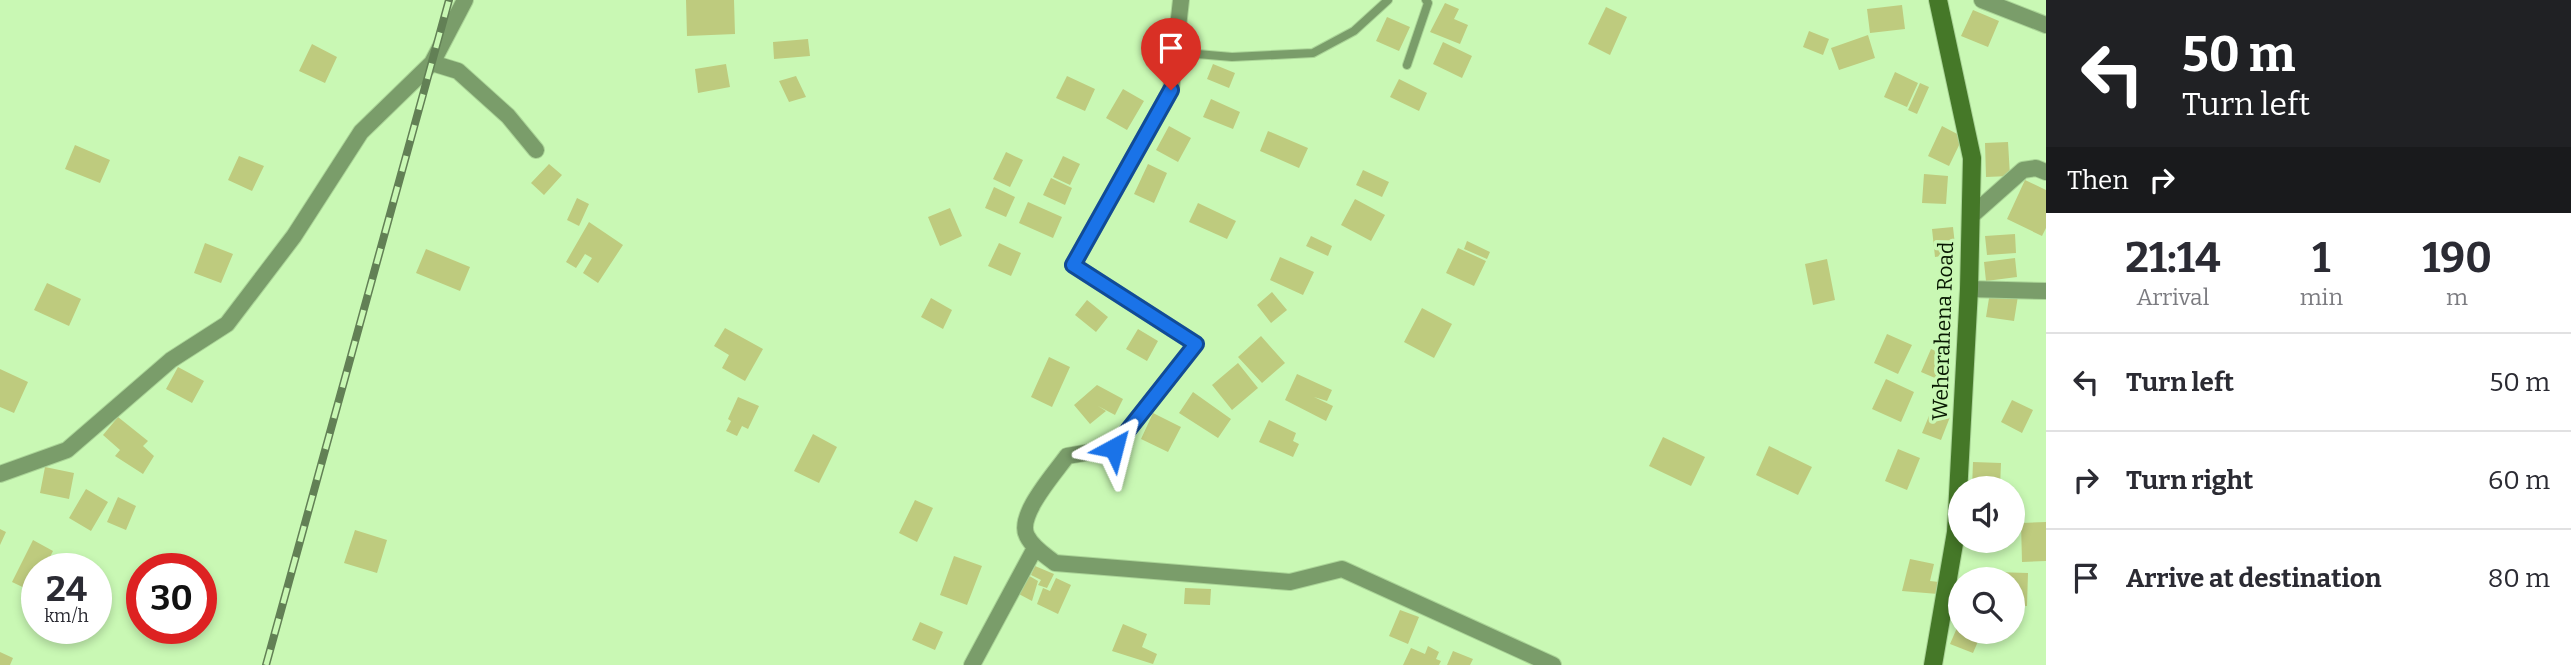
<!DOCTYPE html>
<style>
:root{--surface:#fff;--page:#f2f2f3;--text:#2b2b33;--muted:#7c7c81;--line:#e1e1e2}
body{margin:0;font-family:Bitter,serif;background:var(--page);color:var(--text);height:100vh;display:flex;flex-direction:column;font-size:26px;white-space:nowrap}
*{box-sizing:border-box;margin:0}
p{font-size:23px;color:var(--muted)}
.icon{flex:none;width:38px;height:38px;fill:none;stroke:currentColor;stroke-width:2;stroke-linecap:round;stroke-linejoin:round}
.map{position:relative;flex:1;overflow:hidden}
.panel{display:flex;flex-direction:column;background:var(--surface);width:525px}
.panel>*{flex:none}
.top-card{background:#202124;color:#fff;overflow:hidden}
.fabs{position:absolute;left:1948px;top:476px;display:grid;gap:14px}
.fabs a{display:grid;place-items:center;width:77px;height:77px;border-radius:50%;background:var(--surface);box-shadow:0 4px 10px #0003;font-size:35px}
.speed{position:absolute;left:21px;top:553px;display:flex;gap:14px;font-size:35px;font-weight:700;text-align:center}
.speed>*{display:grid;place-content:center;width:91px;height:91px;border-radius:50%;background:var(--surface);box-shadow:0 4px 10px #0003;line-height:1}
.speed small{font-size:18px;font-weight:400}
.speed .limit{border:10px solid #d22;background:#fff;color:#111}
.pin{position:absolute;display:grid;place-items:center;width:60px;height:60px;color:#fff;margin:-72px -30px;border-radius:50% 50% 50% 0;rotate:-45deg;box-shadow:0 0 7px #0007}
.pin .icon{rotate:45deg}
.me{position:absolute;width:77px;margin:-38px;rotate:38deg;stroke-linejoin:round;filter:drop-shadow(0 0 5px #0008)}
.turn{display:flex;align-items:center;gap:24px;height:147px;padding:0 21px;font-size:32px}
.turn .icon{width:91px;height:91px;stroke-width:2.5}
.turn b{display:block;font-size:49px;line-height:60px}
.then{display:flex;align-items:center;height:66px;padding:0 21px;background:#0003;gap:14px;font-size:26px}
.eta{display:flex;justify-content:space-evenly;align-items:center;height:119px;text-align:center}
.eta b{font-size:42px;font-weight:700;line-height:49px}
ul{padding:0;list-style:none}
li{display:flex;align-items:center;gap:21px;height:98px;padding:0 21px;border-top:2px solid var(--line)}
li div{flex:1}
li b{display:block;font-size:26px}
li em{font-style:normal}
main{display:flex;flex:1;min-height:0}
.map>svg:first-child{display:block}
.building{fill:#becb7e}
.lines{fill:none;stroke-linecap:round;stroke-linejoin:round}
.lane-casing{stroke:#aad497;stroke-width:10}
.street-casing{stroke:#aad497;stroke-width:18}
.secondary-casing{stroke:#aad497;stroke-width:20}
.lane{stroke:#7a9d6a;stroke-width:8}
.street{stroke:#7a9d6a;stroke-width:16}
.secondary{stroke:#457828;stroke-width:18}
.rail-casing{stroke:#628055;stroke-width:8}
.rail{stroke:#c9f8b4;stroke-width:5;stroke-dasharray:16;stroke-linecap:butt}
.route-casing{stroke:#114b97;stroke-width:18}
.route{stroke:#1a73e8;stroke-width:12}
.labels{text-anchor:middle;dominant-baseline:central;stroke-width:7;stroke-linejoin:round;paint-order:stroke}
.street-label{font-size:21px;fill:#071701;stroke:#c9f8b4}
</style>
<main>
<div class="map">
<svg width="2046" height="665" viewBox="0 0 2046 665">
<rect width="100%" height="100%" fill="#c9f8b4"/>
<path class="building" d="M686 0H734L735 34 687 36Z
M1445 3 1459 9 1454 19 1468 25 1460 44 1430 32Z
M1902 5 1905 29 1870 33 1867 9Z
M1606 7 1627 17 1610 55 1588 44Z
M1973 10 1999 21 1988 47 1961 36Z
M1387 17 1410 27 1399 51 1376 41Z
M1809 31 1829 39 1823 55 1803 47Z
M1868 35 1875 58 1839 70 1831 48Z
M808 39 810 56 774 59 773 42Z
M1443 42 1472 56 1462 78 1433 64Z
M312 44 337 57 325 83 299 71Z
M726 64 730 87 698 93 695 69Z
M1213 64 1235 73 1229 88 1207 79Z
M1895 72 1918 83 1907 107 1884 97Z
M796 76 806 97 789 102 779 81Z
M1067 76 1095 89 1085 111 1056 98Z
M1399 79 1427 93 1419 111 1390 97Z
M1920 83 1929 87 1917 114 1908 110Z
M1123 89 1144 101 1127 130 1106 118Z
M1211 99 1240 112 1233 129 1203 117Z
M1169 126 1191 138 1178 162 1156 150Z
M1942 126 1963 137 1949 166 1928 156Z
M1268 131 1308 148 1299 168 1260 151Z
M2008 142 2010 176 1986 177 1985 143Z
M75 145 110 160 100 183 65 169Z
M1006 152 1023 160 1010 187 993 179Z
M239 156 264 166 252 191 228 180Z
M1063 156 1080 164 1070 185 1053 177Z
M549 164 562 175 544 195 531 183Z
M1148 164 1167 173 1154 203 1134 194Z
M1363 170 1389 182 1382 197 1356 185Z
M1924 174 1948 176 1946 204 1922 203Z
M1051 178 1072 188 1065 205 1043 195Z
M2025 180 2046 190V228L2042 236 2007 219Z
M994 187 1015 197 1006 217 985 208Z
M577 198 589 204 579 226 567 220Z
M1355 199 1385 215 1371 241 1341 225Z
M1028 202 1062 217 1053 238 1019 223Z
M1198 203 1236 221 1227 239 1189 222Z
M950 208 962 236 940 246 928 217Z
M589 222 623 245 598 283 583 273 592 258 585 254 576 268 566 262Z
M1953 227 1956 254 1935 257 1932 229Z
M2015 234 2016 253 1987 255 1985 236Z
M1311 236 1332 246 1328 256 1306 246Z
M1467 241 1490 252 1487 259 1464 249Z
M205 243 233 254 221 283 194 273Z
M999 243 1021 253 1011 276 988 266Z
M1458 248 1486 261 1474 286 1446 273Z
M426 249 470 267 460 291 416 273Z
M1280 257 1314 272 1303 295 1270 280Z
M2015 258 2017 277 1986 281 1984 262Z
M1827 259 1835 300 1813 305 1805 264Z
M47 283 81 299 69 326 34 310Z
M1272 292 1287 310 1271 323 1257 305Z
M1990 292 2018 296 2014 321 1986 317Z
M931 298 952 310 943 329 921 317Z
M1087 300 1108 317 1096 332 1075 315Z
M1422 308 1452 324 1434 358 1404 342Z
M725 328 763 349 745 381 722 368 729 355 714 346Z
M1138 329 1158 341 1147 361 1126 349Z
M1887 334 1912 345 1898 374 1874 363Z
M1261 336 1285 363 1262 383 1238 357Z
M1931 349 1952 358 1942 381 1921 372Z
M1049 357 1070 367 1052 407 1031 397Z
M1238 363 1258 388 1232 410 1212 385Z
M178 367 204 381 192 403 166 389Z
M0 369 28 382 14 413 0 407Z
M1297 374 1332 390 1327 401 1314 397 1333 406 1326 421 1285 400Z
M1886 379 1914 392 1901 422 1872 409Z
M1097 385 1123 399 1115 415 1098 406 1106 411 1090 424 1074 405Z
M1193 392 1231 419 1218 438 1179 413Z
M738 397 759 406 748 429 742 426 737 436 726 431 731 421 728 419Z
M2012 400 2033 410 2022 433 2001 422Z
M1931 411 1950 417 1941 440 1922 433Z
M1153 413 1181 427 1168 452 1141 439Z
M118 417 148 441 143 446 154 456 143 474 115 456 120 450 103 435Z
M1269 420 1296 433 1293 441 1299 444 1293 457 1259 442Z
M813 434 837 447 819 483 794 471Z
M1663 437 1705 457 1691 486 1649 466Z
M1769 446 1812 467 1798 495 1756 475Z
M1898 449 1920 458 1907 490 1885 481Z
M1973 462 2001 463 2000 488H1972Z
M45 467 74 473 69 499 40 493Z
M86 489 108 502 91 531 69 518Z
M118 497 136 506 126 530 107 522Z
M915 500 933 508 917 542 899 533Z
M2046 522V561L2022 562 2021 523Z
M0 529 6 532 0 545Z
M355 530 387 540 377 573 344 563Z
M33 540 53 551 44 569H37V584L33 592 12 582Z
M954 556 982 566 967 605 940 595Z
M1910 559 1934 564 1930 581 1939 582 1938 594 1902 591Z
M1035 566 1054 574 1047 588 1038 585 1041 580 1031 575Z
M1995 572 2028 573 2027 606H2012V579H1995Z
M1026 574 1038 581 1032 601 1017 593Z
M1056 578 1071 585 1058 614 1037 604 1043 588 1050 591Z
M1185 588 1211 589 1210 605 1184 604Z
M1400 610 1419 617 1408 644 1389 636Z
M1960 621V632H1982L1973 653 1950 644Z
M920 622 943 632 935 650 912 640Z
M1123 624 1147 634 1142 647 1157 654 1153 664 1112 651Z
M1428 646 1439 652 1436 659 1441 661 1439 665H1403L1411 648 1425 654Z
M1453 651 1473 659 1470 665H1447Z
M0 652 13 658 10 665H0Z"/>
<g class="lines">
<defs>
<path id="lane" d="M1174 52 1232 57 1313 53 1354 31 1388 0
M1407 65 1428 3 1426 0"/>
<path id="street" d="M1181 0 1171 90 1073 265 1196 344 1114 448 1067 456C1055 473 1016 516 1027 536 1033 548 1045 555 1055 563L1290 582 1342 569 1553 665
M1982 0 2046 25
M432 63 458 71 508 116 536 150
M1970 217 2023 170 2036 168 2046 172
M1969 289 2046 291
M0 474 67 450 171 360 227 324 294 236 361 132 432 63 465 0
M972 665 1035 548"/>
<path id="secondary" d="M1933 665 1956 532 1969 289 1972 158 1938 0"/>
</defs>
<use href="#lane" class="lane-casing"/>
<use href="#street" class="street-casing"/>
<use href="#secondary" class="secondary-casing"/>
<use href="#lane" class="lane"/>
<use href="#street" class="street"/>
<use href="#secondary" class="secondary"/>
<defs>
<path id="rail" d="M266 665 449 0"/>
</defs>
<use href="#rail" class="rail-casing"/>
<use href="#rail" class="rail"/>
</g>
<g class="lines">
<defs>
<path id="route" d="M1114 448 1196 344 1073 265 1171 90"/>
</defs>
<use href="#route" class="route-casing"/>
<use href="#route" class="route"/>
</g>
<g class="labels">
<g class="street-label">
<text transform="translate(1943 331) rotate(-88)">Weherahena Road</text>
</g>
</g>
</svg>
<div class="fabs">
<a><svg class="icon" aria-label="sound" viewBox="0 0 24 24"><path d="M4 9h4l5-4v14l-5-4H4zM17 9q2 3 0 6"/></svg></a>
<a><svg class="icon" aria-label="search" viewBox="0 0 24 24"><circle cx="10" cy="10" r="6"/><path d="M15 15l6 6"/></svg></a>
</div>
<div class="speed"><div>24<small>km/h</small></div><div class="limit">30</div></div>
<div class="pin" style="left:1171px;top:90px;background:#d93025"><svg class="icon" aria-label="arrive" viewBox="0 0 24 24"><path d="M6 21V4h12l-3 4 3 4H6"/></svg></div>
<svg class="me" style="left:1114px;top:448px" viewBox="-20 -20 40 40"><path d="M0-17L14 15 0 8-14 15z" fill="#1a73e8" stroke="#fff" stroke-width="4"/></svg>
</div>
<section class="panel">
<div class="top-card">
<div class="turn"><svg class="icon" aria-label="left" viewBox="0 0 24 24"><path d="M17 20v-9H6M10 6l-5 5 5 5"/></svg><div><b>50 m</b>Turn left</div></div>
<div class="then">Then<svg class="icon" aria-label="right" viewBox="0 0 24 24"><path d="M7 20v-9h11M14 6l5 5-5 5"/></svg></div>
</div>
<div class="eta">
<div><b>21:14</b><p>Arrival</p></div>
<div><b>1</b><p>min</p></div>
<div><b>190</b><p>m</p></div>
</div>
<ul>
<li><svg class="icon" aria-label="left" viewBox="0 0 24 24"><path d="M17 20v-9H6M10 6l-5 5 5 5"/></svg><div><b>Turn left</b></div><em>50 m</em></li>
<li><svg class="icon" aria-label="right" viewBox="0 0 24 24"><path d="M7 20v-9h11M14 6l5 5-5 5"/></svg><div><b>Turn right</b></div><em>60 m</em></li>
<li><svg class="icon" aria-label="arrive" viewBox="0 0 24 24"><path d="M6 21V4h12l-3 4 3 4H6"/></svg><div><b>Arrive at destination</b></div><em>80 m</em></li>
</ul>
</section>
</main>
